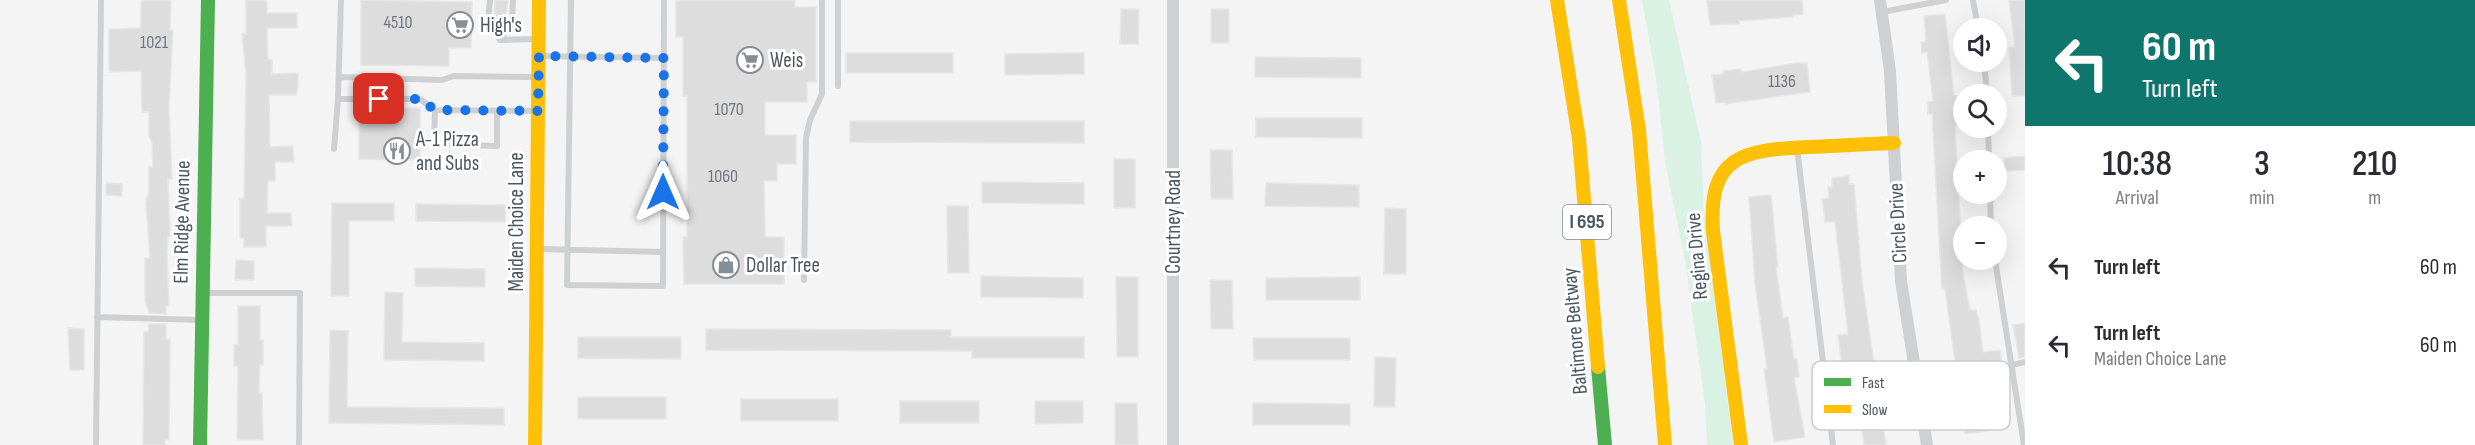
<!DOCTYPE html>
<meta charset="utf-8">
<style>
:root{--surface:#fff;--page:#f2f2f3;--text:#2b2b33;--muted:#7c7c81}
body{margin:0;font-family:"Sofia Sans Condensed",sans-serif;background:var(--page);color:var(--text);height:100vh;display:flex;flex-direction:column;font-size:22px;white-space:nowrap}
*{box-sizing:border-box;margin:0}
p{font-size:20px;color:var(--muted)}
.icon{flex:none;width:33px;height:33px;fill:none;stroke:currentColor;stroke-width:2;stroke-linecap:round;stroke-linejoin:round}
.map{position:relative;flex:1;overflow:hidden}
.drawer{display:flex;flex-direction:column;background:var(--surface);width:450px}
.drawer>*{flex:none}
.guide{background:#0f766e;color:#fff;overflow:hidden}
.fabs{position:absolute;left:1953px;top:18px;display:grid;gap:12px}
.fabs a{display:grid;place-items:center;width:54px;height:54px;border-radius:50%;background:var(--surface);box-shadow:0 6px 24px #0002;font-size:30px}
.pin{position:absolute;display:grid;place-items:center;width:51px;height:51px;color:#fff;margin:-26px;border-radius:12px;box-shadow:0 3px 9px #0006}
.me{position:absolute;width:66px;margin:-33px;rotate:0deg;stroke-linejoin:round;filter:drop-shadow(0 0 4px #0008)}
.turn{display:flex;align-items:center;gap:21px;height:126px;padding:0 18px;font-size:27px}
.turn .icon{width:78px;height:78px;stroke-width:2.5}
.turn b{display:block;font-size:42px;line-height:51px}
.eta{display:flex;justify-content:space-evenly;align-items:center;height:102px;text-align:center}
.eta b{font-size:36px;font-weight:600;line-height:42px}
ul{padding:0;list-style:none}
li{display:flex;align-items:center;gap:18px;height:78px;padding:0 18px}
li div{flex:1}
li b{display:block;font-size:22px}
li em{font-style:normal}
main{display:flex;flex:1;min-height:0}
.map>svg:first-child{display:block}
.green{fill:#d9f2e3}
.building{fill:#ddddde;stroke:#e5e6e7;stroke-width:1.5}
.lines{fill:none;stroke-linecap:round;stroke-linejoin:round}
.lane{stroke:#ced0d2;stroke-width:6}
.street{stroke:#ced0d2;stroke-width:12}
.fast{stroke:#4caf50;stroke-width:14}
.slow{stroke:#ffc107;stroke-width:14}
.route{stroke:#1a73e8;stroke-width:10;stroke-dasharray:0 18}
.labels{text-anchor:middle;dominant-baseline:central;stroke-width:6;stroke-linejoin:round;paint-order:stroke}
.number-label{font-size:18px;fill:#707881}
.shield{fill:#fff;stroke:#808990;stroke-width:1.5}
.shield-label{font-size:20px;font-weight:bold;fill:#4a5661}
.poi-label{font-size:21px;fill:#4a5661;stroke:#fff;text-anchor:start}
.street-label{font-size:21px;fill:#4a5661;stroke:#fff}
.key{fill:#fff;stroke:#c9ccd0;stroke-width:1.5}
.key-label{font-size:16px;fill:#4a5661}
</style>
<main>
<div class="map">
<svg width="2025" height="445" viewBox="0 0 2025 445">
<rect width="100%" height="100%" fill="#f4f4f4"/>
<path class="green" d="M1642 0H1669L1701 142 1704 212 1733 445H1707L1705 404 1685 260 1666 167 1656 78Z"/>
<path class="building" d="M141 0H171L170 30H173L169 106 172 179H168L170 236 168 237 167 251 169 306H166V314L149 313 145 300V258H150L146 202 149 192V167H153L152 143 149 136V112H142L141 71 109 72V29L141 28Z
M246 0H267V13H297V28H267L268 59 272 60V74L298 73V87L296 95H269L270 147 293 146 294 162H275V181H268L267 213H291L292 226H266V247H244V238H240V199H244L246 74 242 34H246Z
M361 0 472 2 471 48H449V66L361 65Z
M495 0H508L505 25H496L494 22Z
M676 0H795V7H816V82H807V102H765V135H796V164H777V181H764L765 237H784V284H684L683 237H687V96H683V37H676Z
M1707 0H1802L1803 14 1793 15V17L1739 21 1740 24 1710 25Z
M2009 0H2025V96H2012L2009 48 2015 47Z
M1121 9H1139L1138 44H1120Z
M1211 9H1229V43H1211Z
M1945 14 1954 96 1964 95 1962 126H1955L1963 274 1970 310H1976L1979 321 1983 352 2000 350 2002 364 1978 368 1982 395 1988 394 1991 417 1985 418 1987 431 1965 434 1945 289H1942L1932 114H1928V102L1933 101 1927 52 1922 53 1921 42 1926 41 1924 16Z
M846 53H953V73H846Z
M1064 53H1084V74L1005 75V54Z
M1255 57 1361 58V78L1255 77Z
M1796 63H1807L1810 92 1725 104V102L1716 103 1712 75 1723 74V71L1741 69 1742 72Z
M359 108H420V160L359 159Z
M1256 118H1362V138L1256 137Z
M850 121H1084V143L850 142Z
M1210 150H1232L1233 199H1211Z
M2025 156V170L2005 171 2004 158Z
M1114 159H1135V208H1114Z
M1849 176V184H1854L1862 281 1886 445H1864L1853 369 1843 370 1841 359 1838 335 1848 334 1835 222H1825L1822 199 1829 198 1828 187H1832V178Z
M982 182 1084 183V204L982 203Z
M106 183 122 184V196L106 195Z
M1266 183 1359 185V207L1265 206Z
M1771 195 1778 267H1776L1783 318 1788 317 1794 359H1797L1799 377 1794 378 1805 437 1774 442 1764 369 1767 368 1755 284 1749 197Z
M332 203H394V221H349V296H331Z
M416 204 506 205 505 222 416 221Z
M947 206H968L969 273H948Z
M1385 208 1406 209V274H1384Z
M236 260 254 261V280H235Z
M415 268 485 269V287L415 286Z
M981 276 1083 278V298L981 297Z
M1116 277H1138V357H1117Z
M1360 277V300H1266V278Z
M1210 280H1232L1233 329H1211Z
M385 292 403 293 402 342 484 343V361L384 360Z
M238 306H260V340H263V365H260L259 393H262L263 440H237L238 366H234V345H238Z
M2025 323V357L2019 358 2013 325Z
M149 324H166V339H170L169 440H165V445H143L144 332H148Z
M68 328 84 329V370H70Z
M706 329 951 330V337H1084V358H972V351L706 350Z
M330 330 348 331 347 407 504 408V425L329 423Z
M578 337H681V359L578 358Z
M1253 338H1350V360H1254Z
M1375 357 1396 358 1395 407H1374Z
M578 397H666V419H578Z
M741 399H838V421H741Z
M900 401H979V423H900Z
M1035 401H1083V423L1035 424Z
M1115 403H1137L1138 445H1115Z
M1253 403 1350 404V425H1253Z"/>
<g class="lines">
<path class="lane" d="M341 0 338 99H420L435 110 538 111
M490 0 488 23 500 40
M571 0 567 285 663 286 664 0
M838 0V86
M1973 0 1978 28
M1882 12 1946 0
M500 40 512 24 513 0
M500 40 538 39
M539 56 664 58
M1984 62 1987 94
M339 77 442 80 454 76 537 77
M435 110 434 144 497 146V111
M1988 128 1989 160
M1797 148 1833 445
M334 149 338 99
M1990 194 1991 226
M538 249 663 252
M1995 260 2024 445
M804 280 806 138 810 120 822 94V0
M203 293H300L299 445
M97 317 201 320
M2012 365 2025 362
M96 445 101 0"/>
<path class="street" d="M1173 0V445
M1880 0 1890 71 1901 281 1927 445"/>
<path class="fast" d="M1598 367 1605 445
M200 445 208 0"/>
<path class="slow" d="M1557 0 1579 139 1598 367
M1619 0 1639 130 1665 445
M535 445 539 0
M1741 445 1713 231C1708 156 1742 150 1807 147 1836 146 1865 144 1894 143"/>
</g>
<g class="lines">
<path class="route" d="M379 99H420L435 110 538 111 539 56 664 58 663 192"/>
</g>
<defs>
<symbol id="supermarket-ring" viewBox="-11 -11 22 22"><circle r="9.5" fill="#fff" stroke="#868d94" stroke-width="1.5"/><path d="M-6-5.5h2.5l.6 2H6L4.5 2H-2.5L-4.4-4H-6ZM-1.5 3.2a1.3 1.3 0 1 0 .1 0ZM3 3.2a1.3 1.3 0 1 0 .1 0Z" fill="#868d94"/></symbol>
<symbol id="restaurant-ring" viewBox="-11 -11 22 22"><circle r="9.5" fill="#fff" stroke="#868d94" stroke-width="1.5"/><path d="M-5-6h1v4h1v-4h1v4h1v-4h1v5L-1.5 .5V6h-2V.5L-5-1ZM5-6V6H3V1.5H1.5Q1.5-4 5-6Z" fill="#868d94"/></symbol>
<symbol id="shop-ring" viewBox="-11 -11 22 22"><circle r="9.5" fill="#fff" stroke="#868d94" stroke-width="1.5"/><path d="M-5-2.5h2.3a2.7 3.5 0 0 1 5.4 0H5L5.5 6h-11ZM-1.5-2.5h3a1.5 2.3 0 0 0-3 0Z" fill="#868d94"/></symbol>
</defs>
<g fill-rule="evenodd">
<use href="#supermarket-ring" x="445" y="10" width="30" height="30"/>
<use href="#supermarket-ring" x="735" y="45" width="30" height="30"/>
<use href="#restaurant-ring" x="382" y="136" width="30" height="30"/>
<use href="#shop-ring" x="711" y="250" width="30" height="30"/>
</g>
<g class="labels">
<g class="number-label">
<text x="398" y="22">4510</text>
<text x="154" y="42">1021</text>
<text x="1782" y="81">1136</text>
<text x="729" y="109">1070</text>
<text x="723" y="176">1060</text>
</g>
<rect class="shield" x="1563" y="205" width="48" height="34" rx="4.5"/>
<g class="shield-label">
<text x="1587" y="222">I 695</text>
</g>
<g class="poi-label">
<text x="480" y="25">High's</text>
<text x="770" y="60">Weis</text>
<text x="416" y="139">A-1 Pizza<tspan x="416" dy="24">and Subs</tspan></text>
<text x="746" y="265">Dollar Tree</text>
</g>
<g class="street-label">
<text transform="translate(182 222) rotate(-89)">Elm Ridge Avenue</text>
<text transform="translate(516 222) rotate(-90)">Maiden Choice Lane</text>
<text transform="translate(1173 222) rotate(-90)">Courtney Road</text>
<text transform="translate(1898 223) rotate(-93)">Circle Drive</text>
<text transform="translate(1697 256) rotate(-95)">Regina Drive</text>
<text transform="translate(1575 331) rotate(-95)">Baltimore Beltway</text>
</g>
</g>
<rect x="1812" y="361" width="198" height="69" rx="9" class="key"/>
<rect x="1824" y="378" width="27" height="8" fill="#4caf50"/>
<rect x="1824" y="405" width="27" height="8" fill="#ffc107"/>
<g class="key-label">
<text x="1862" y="388">Fast</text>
<text x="1862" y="415">Slow</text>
</g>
</svg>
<div class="fabs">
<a><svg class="icon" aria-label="sound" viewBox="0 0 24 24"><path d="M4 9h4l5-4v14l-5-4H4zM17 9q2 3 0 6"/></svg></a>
<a><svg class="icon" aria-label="search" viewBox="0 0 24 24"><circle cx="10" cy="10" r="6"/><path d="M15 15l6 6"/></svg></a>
<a>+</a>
<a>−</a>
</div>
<div class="pin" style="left:379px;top:99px;background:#d93025"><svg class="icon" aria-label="arrive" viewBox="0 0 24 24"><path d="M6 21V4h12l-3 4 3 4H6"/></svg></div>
<svg class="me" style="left:663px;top:192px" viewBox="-20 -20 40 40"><path d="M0-17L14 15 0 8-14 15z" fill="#1a73e8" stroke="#fff" stroke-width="4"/></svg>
</div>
<section class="drawer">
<div class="guide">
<div class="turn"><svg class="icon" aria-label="left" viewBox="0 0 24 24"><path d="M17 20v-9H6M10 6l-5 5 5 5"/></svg><div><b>60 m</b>Turn left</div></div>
</div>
<div class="eta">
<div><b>10:38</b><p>Arrival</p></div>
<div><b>3</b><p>min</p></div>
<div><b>210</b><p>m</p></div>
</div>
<ul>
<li><svg class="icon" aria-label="left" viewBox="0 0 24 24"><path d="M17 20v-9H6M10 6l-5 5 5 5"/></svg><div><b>Turn left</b></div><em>60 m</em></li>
<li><svg class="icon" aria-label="left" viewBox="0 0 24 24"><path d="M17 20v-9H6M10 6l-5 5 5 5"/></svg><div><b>Turn left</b><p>Maiden Choice Lane</p></div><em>60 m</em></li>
</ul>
</section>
</main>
